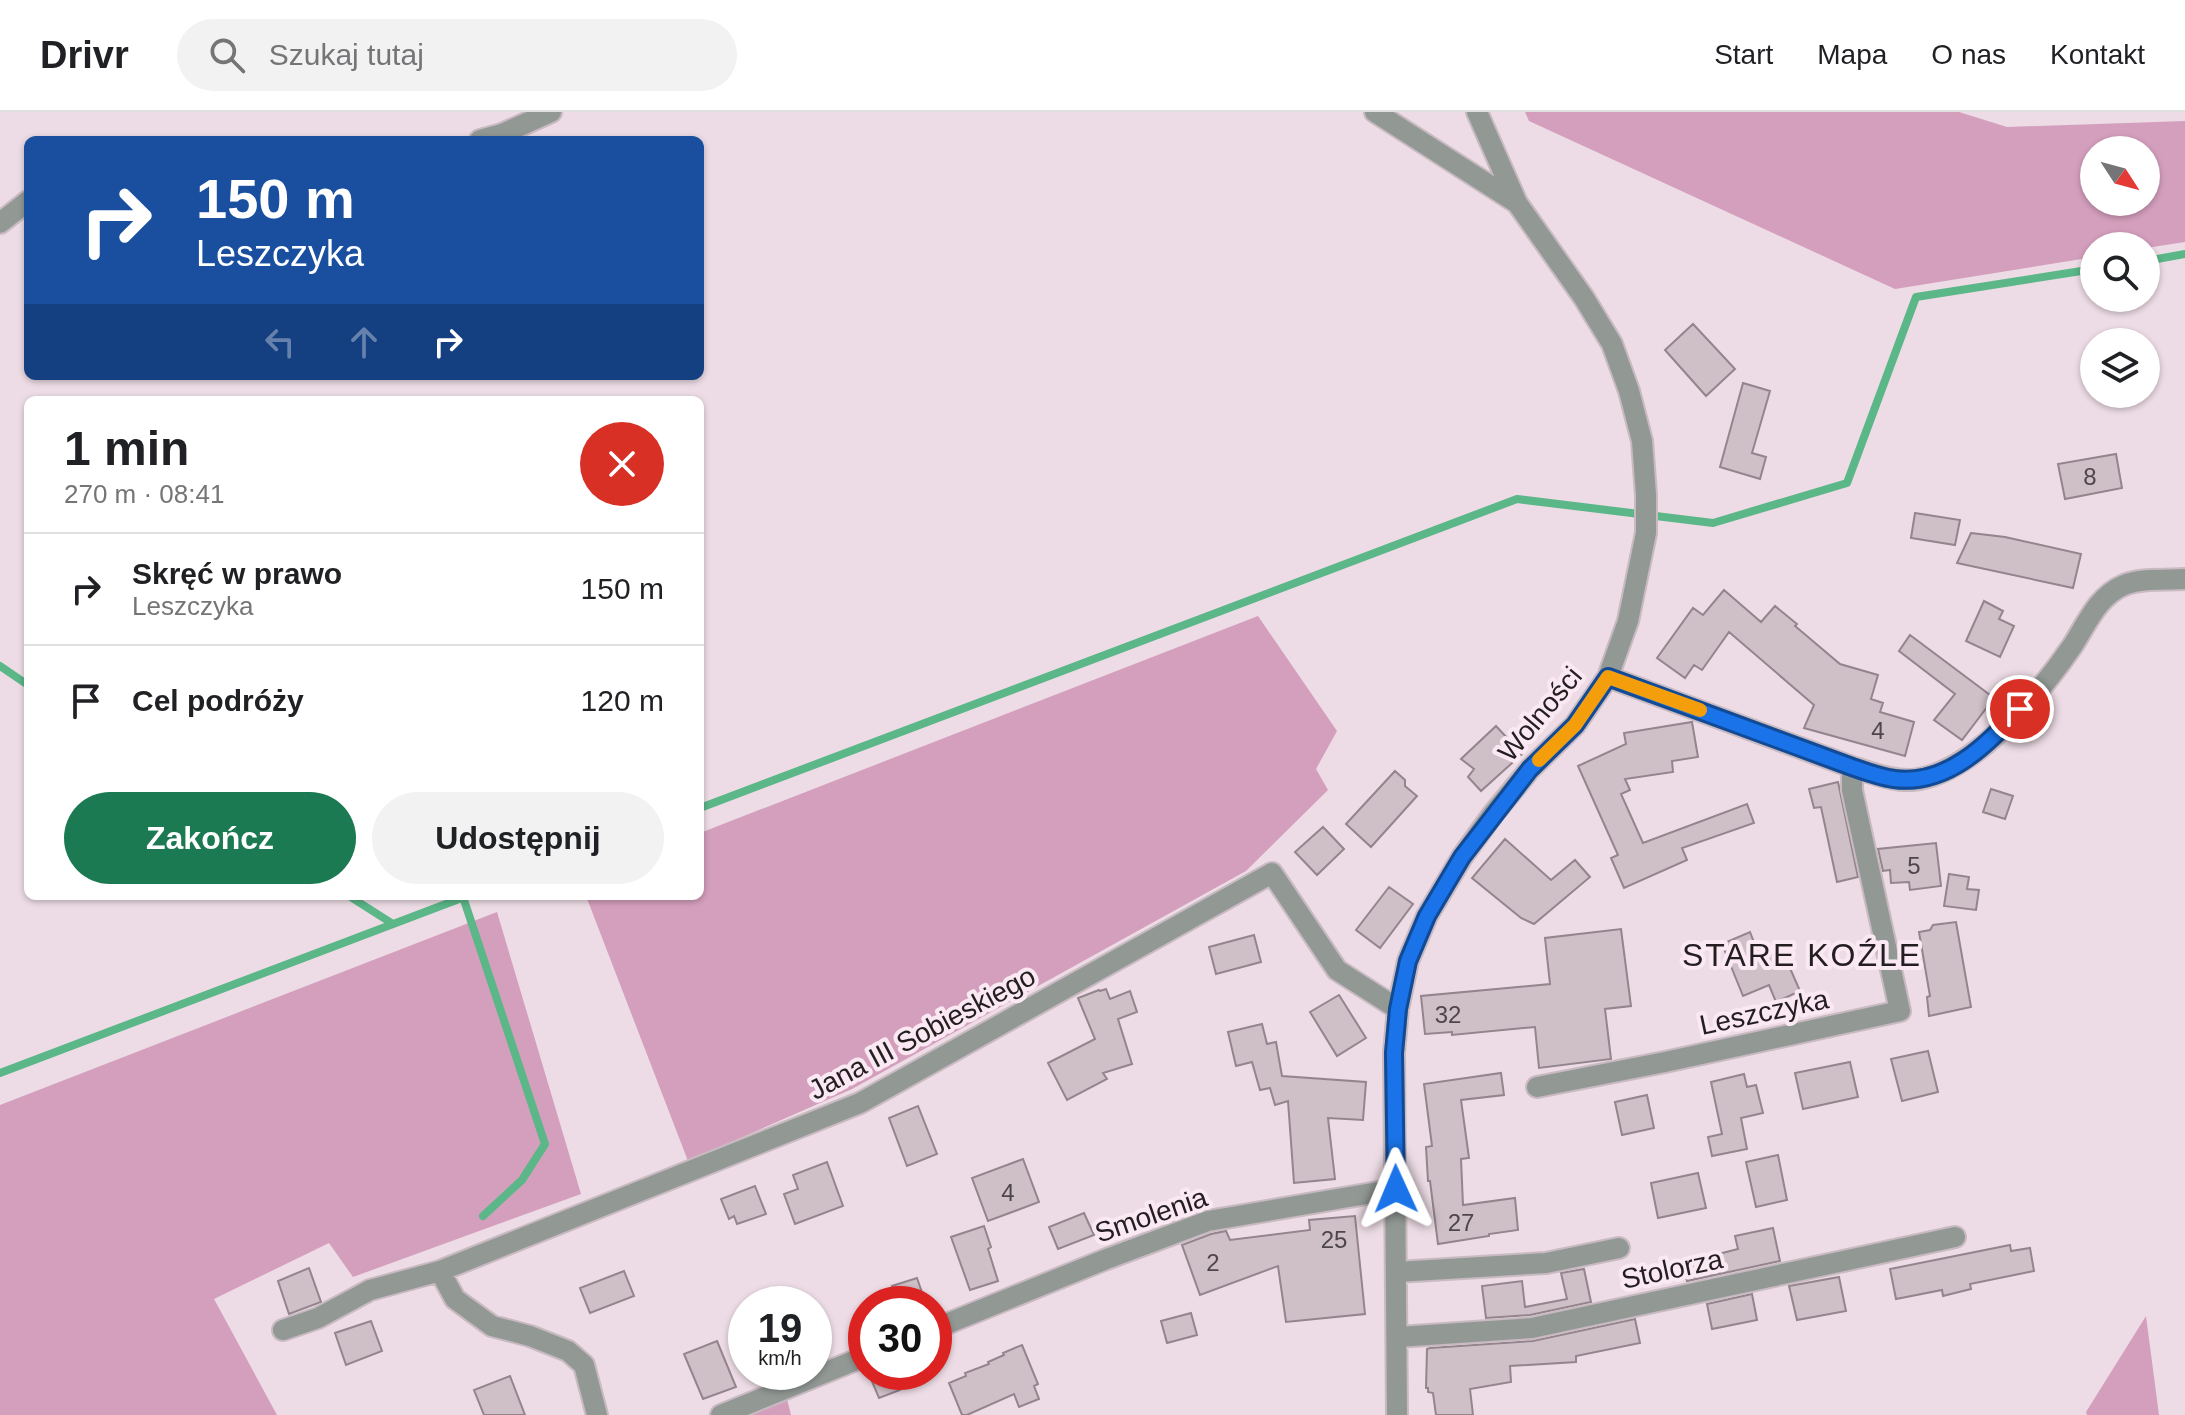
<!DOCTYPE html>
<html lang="pl">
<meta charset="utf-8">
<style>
:root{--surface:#fff;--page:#f2f2f2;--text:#202124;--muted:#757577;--line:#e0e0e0;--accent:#1b7a51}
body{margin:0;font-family:Helvetica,sans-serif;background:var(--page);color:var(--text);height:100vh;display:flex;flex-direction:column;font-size:30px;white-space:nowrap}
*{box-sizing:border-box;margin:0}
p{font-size:26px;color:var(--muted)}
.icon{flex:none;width:44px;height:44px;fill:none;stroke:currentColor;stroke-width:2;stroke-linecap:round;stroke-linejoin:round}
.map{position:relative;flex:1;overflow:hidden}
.panel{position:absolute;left:24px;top:284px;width:680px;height:504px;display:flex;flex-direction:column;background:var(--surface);border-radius:12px;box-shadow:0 2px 6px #0004}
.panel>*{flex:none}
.hud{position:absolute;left:24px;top:24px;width:680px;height:244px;border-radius:12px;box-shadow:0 2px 6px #0004;background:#1a4fa0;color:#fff;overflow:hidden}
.needle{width:52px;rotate:126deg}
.controls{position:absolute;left:2080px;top:24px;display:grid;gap:16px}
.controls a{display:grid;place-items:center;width:80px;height:80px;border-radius:50%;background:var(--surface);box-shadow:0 2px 6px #0004;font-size:40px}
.speed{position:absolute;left:728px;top:1174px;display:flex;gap:16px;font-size:40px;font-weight:700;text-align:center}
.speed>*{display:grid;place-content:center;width:104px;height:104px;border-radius:50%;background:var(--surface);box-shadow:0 2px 6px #0004;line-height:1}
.speed small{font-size:20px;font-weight:400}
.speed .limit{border:12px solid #d22;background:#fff;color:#111}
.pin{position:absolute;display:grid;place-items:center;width:68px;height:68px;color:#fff;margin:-34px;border:4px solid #fff;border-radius:50%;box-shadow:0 2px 8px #0007}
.me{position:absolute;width:88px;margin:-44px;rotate:359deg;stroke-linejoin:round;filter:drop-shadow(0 0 6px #0008)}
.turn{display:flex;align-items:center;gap:28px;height:168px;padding:0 40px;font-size:36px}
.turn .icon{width:104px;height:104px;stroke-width:2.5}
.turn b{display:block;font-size:56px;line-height:68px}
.lanes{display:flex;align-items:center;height:76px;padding:0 40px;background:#0003;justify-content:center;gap:40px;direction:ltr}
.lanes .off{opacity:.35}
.round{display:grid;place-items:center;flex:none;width:84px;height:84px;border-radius:42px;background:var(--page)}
.head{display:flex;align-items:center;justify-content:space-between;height:136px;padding:0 40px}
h1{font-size:48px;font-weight:700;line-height:60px}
.action{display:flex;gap:16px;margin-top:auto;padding:16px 40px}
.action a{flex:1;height:92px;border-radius:48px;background:var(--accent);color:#fff;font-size:32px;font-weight:700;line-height:92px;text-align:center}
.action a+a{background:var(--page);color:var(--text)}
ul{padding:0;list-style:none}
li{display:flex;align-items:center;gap:24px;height:112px;padding:0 40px;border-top:2px solid var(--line)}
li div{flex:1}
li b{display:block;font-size:30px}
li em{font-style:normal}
header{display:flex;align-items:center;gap:48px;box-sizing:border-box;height:112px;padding:0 40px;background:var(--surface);border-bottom:2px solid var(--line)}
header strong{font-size:38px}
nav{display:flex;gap:44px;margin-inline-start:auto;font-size:28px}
.search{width:560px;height:72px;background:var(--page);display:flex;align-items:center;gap:20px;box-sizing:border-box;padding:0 28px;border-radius:44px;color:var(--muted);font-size:30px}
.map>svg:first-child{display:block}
.green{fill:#d49fbd;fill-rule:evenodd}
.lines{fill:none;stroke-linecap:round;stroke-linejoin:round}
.stream{stroke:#5bb688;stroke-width:8}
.building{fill:#cfbfc7;stroke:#94848d;stroke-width:2}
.minor-casing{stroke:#c9bac2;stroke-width:24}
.minor{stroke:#929995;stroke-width:20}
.route-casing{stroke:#114b97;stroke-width:20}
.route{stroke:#1a73e8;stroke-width:14}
.slow{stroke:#f59e0b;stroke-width:14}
.labels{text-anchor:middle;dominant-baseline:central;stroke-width:8;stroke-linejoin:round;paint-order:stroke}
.number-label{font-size:24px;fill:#4f464a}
.street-label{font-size:28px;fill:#241e21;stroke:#fae9f2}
.quarter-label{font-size:32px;letter-spacing:2px;fill:#241e21;stroke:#fae9f2}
</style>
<header>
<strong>Drivr</strong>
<div class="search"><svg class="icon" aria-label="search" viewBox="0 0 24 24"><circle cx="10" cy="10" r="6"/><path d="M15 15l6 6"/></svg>Szukaj tutaj</div>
<nav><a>Start</a><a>Mapa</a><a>O nas</a><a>Kontakt</a></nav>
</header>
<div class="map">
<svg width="2185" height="1303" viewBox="0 0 2185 1303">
<rect width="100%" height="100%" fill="#eddce5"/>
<path class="green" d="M1525 0H1959L2007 15 2185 9V130L2146 136V134H2094V145L1895 177 1529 9ZM2094 38H2146V90H2094Z
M1258 504 1337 619 1316 657 1328 678 1246 759 852 977 688 1049 586 784H700V721Z
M497 800 581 1082 353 1165 329 1131 214 1187 277 1303H0V993Z
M2146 1204 2159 1303H2087L2086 1300Z
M787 1287 791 1303H745Z"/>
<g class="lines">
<path class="stream" d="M2146 149 2185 142
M0 554 28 573
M700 696 1517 387 1713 411 1847 371 1916 185 2094 157
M349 784 393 812
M463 785 545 1032 522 1068 483 1104
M0 961 467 784"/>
</g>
<path class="building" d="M1693 212 1735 257 1706 284 1665 238Z
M1743 271 1770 279 1752 341 1766 345 1760 367 1720 355Z
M2116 342 2122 376 2065 387 2058 352Z
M1915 401 1960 408 1955 433 1911 426Z
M1971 421 2005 425 2081 442 2073 476 1957 451Z
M1724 478 1761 510 1775 494 1797 512 1795 514 1840 552 1878 563 1871 587 1883 591 1880 600 1914 610 1905 644 1804 616 1814 593 1729 520 1702 558 1694 553 1685 566 1657 546 1693 496 1703 503Z
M1984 489 2003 499 1999 507 2014 514 2000 545 1966 529Z
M1910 523 1994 586 1962 628 1934 608 1955 582 1899 539Z
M1692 610 1698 645 1672 649 1673 660 1625 667 1630 678 1621 682 1643 731 1747 692 1754 711 1682 736 1687 748 1624 776 1611 746 1618 743 1578 654 1626 632 1624 621Z
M1496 614 1522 642 1481 679 1468 665 1474 657 1461 647Z
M1395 659 1405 668V674L1417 684 1371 735 1346 712Z
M1838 670 1858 765 1837 770 1821 695 1814 696 1809 677Z
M1991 677 2013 684 2005 707 1983 700Z
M1323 715 1344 737 1317 763 1295 740Z
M1505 727 1551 768 1575 748 1590 765 1534 812 1521 806 1472 766Z
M1936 731 1941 774 1910 778 1909 770 1891 771 1890 758 1883 759 1878 737Z
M1949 762 1969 765 1967 777 1979 778 1976 798 1944 794Z
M1389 775 1413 792 1380 836 1356 818Z
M1956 810 1971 895 1929 904 1927 885 1930 884 1919 820 1930 818 1933 813Z
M1621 817 1631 894 1605 897 1611 947 1539 956 1535 915 1452 923V920L1425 922 1421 884 1550 872 1545 826Z
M1750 820 1759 843 1770 839 1773 844 1783 840 1800 879 1776 890 1769 873 1743 884 1722 832Z
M1254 823 1261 850 1216 862 1209 835Z
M1106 877 1110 887 1130 879 1137 900 1118 907 1132 952 1103 961 1107 967 1067 988 1048 951 1095 927 1078 886 1099 878 1100 879Z
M1339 883 1366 926 1337 944 1310 900Z
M1262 912 1267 932 1276 930 1282 964 1366 970 1363 1008 1328 1006 1335 1067 1294 1071 1288 989 1275 993 1270 976 1260 978 1252 950 1236 954 1228 920Z
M1928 939 1938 980 1902 989 1891 947Z
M1850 950 1858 985 1803 997 1795 961Z
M1501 961 1504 983 1461 988 1469 1046 1461 1047 1463 1093 1515 1086 1518 1118 1489 1122V1124L1438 1132 1430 1069H1428L1426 1035 1432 1034 1424 972Z
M1744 962 1747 975 1756 973 1763 1001 1741 1006 1747 1037 1712 1044 1708 1025 1722 1022 1711 970Z
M1647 983 1654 1016 1622 1023 1615 990Z
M918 994 937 1042 907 1054 889 1006Z
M1778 1043 1787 1088 1756 1095 1746 1050Z
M1023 1047 1039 1090 988 1109 972 1066Z
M827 1050 843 1094 795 1112 784 1082 798 1077 793 1063Z
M1698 1061 1706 1096 1658 1106 1651 1071Z
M755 1074 766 1102 737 1112 734 1104 729 1107 721 1087Z
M1084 1101 1094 1123 1058 1137 1049 1115Z
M1355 1104 1365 1202 1286 1210 1278 1154 1200 1183 1182 1133 1211 1122 1226 1119 1230 1128 1310 1118 1309 1108Z
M984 1114 991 1135 988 1137 998 1169 970 1178 951 1125Z
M1773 1116 1780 1149 1687 1169 1683 1151 1738 1137 1735 1124Z
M2010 1133 2011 1139 2030 1136 2034 1159 1970 1172 1971 1177 1943 1184 1942 1178 1896 1187 1890 1157Z
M309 1156 321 1190 289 1202 278 1169Z
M1584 1157 1591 1190 1530 1203 1486 1206 1482 1174 1522 1169 1525 1195 1567 1187 1561 1161Z
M624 1159 634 1184 590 1201 580 1176Z
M1839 1165 1846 1199 1797 1208 1789 1174Z
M917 1166 926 1192H898L892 1174Z
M1752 1182 1757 1208 1712 1217 1707 1192Z
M1191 1201 1197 1223 1167 1231 1161 1209Z
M1635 1207 1640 1231 1576 1244V1250L1510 1254 1511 1270 1470 1277 1473 1303H1436L1433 1281 1428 1280V1276H1426L1427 1237 1430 1236 1533 1229Z
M371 1209 382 1239 346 1253 335 1221Z
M717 1229 736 1275 703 1287 684 1242Z
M1022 1233 1038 1272 1034 1274 1039 1287 1019 1295 1014 1282 967 1303H962L949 1271 966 1264 965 1261 989 1252 988 1250 1004 1243 1003 1241Z
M868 1260H893L900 1278 879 1286Z
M510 1264 525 1303H484L474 1278Z"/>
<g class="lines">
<defs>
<path id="minor" d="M1375 0 1517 91
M480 28 502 22 551 0
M0 111 28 89
M1608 565 1852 655C1872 661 1892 669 1912 668 1972 663 2041 580 2073 533 2087 511 2098 484 2124 473 2142 466 2166 468 2185 467
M1537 975 1665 950 1900 899 1852 678V655
M440 1159 455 1187 492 1214 530 1224 568 1239 584 1253 597 1303
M1397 1160 1546 1151 1619 1136
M934 1217 1104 1148 1208 1109 1396 1077
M283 1218 318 1206 370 1178 440 1159 860 991 1272 761 1337 858 1398 897
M1398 1225 1532 1216 1955 1125
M721 1303 866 1244
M1397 1303 1394 941 1398 897 1408 849 1427 804 1462 745 1493 702 1530 657 1575 613 1608 565 1628 509 1646 421V383L1642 329 1629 279 1612 232 1584 186 1517 91 1477 0"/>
</defs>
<use href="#minor" class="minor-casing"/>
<use href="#minor" class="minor"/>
</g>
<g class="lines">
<defs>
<path id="route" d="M1396 1077 1394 941 1398 897 1408 849 1427 804 1462 745 1530 657 1575 613 1608 565 1852 655C1866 660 1880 665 1894 667 1948 674 1987 632 2020 597"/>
</defs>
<use href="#route" class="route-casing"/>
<use href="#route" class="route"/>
<path class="slow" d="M1539 648 1575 613 1608 565 1700 598"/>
</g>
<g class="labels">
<g class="number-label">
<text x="2090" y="364">8</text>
<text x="1878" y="618">4</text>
<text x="1914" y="753">5</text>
<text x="1448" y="902">32</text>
<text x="1008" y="1080">4</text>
<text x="1461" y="1110">27</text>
<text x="1334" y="1127">25</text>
<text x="1213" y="1150">2</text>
</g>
<g class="street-label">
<text transform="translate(1540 602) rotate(-50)">Wolności</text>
<text transform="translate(1764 900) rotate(-12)">Leszczyka</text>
<text transform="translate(922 921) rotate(-28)">Jana III Sobieskiego</text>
<text transform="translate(1151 1103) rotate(-19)">Smolenia</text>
<text transform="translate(1672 1157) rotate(-12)">Stolorza</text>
</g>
<g class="quarter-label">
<text x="1802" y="843">STARE KOŹLE</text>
</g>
</g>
</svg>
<div class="controls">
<a><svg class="needle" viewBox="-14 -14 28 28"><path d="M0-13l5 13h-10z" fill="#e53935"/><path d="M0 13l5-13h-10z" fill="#757577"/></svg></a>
<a><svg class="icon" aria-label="search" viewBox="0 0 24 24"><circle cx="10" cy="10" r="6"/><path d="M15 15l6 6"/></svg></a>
<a><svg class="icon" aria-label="layers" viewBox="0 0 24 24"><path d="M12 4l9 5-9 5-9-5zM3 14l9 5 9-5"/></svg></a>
</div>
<div class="speed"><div>19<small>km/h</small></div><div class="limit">30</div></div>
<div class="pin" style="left:2020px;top:597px;background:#d93025"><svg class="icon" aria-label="arrive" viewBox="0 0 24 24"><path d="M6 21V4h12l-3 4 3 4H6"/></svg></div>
<svg class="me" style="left:1396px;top:1077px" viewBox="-20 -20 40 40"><path d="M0-17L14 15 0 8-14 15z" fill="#1a73e8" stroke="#fff" stroke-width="4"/></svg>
<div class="hud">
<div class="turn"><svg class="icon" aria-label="right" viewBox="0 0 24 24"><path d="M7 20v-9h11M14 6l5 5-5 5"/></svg><div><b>150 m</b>Leszczyka</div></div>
<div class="lanes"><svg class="icon off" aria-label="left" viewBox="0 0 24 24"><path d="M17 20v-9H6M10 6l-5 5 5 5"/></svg><svg class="icon off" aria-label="ahead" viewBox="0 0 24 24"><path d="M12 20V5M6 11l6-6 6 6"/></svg><svg class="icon" aria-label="right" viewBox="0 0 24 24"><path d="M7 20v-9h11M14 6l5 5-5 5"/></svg></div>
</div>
<section class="panel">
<div class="head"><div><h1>1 min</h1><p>270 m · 08:41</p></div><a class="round" style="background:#d93025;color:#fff"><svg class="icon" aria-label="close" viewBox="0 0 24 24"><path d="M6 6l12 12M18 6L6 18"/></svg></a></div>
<ul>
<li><svg class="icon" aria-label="right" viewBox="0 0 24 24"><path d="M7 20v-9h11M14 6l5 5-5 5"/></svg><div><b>Skręć w prawo</b><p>Leszczyka</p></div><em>150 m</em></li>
<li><svg class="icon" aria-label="arrive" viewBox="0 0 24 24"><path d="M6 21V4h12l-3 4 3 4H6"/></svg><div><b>Cel podróży</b></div><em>120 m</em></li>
</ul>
<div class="action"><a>Zakończ</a><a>Udostępnij</a></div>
</section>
</div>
